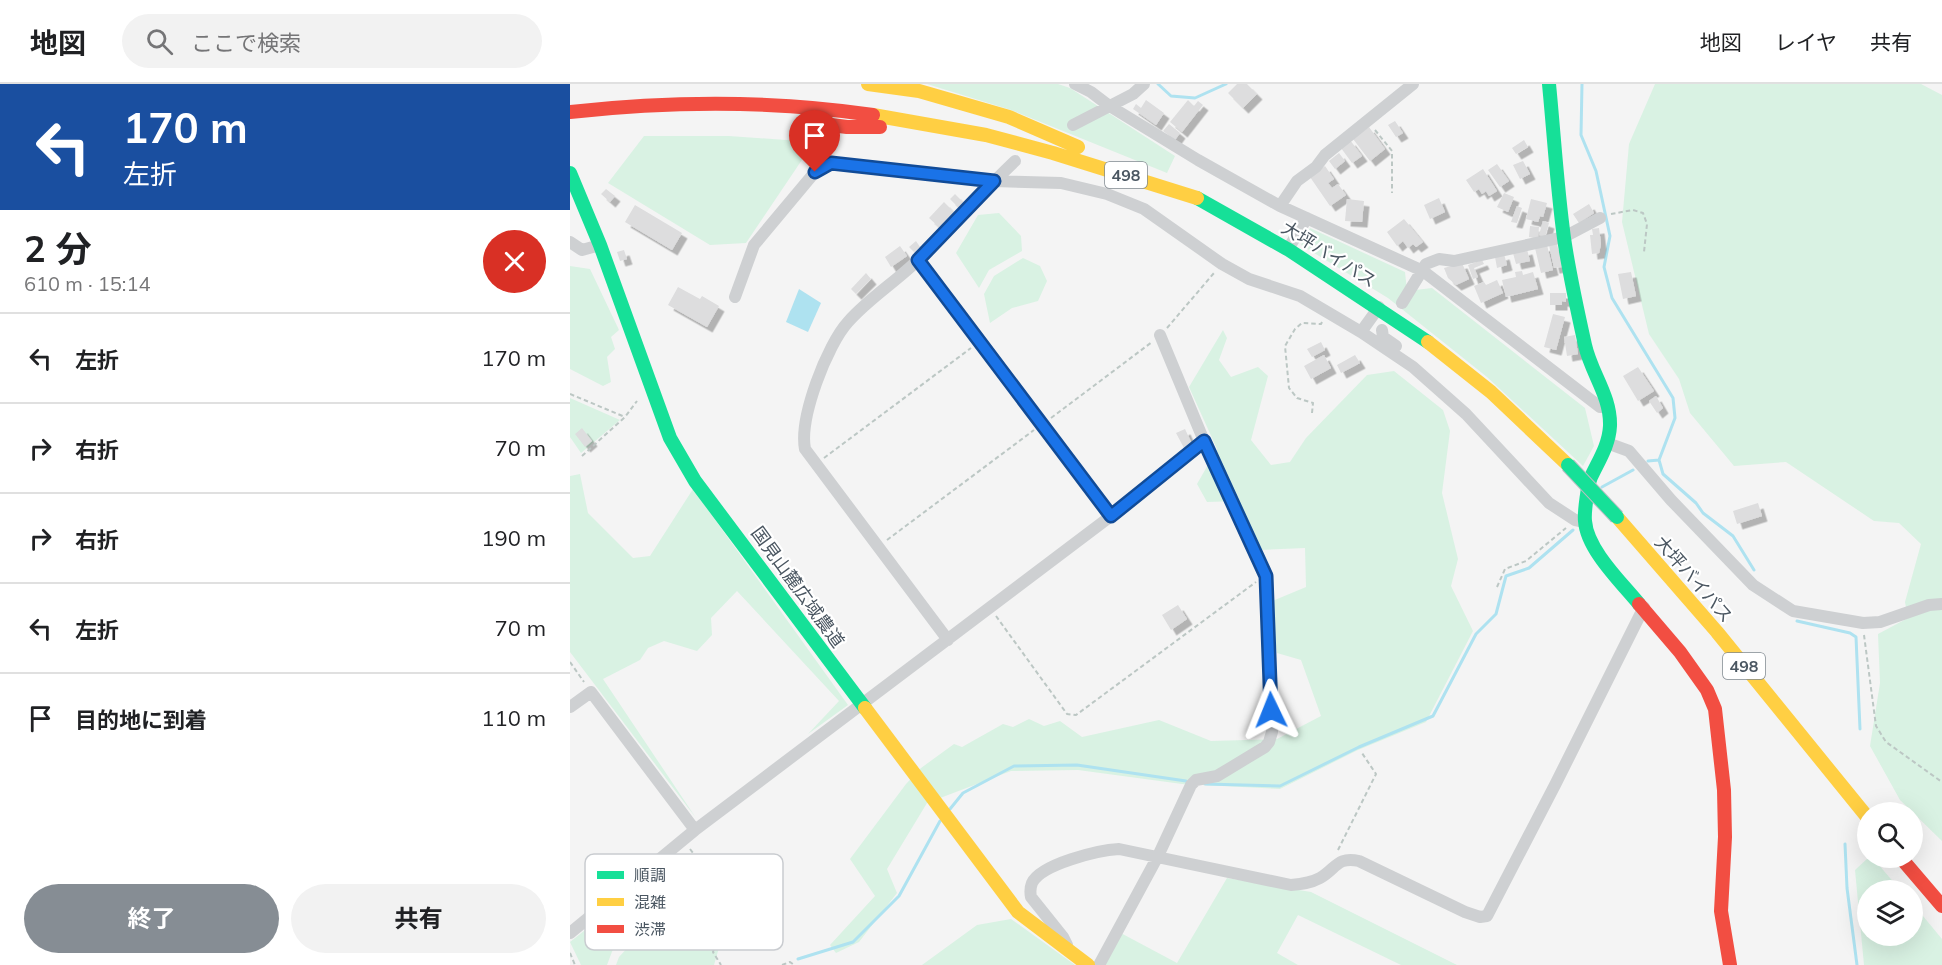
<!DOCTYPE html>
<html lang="ja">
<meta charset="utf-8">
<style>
:root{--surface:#fff;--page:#f2f2f2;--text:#202124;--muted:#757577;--line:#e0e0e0;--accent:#868d94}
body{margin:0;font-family:Mulish,"Noto Sans JP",sans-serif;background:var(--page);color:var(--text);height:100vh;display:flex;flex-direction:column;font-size:22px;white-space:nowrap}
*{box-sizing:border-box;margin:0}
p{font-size:20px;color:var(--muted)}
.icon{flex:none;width:33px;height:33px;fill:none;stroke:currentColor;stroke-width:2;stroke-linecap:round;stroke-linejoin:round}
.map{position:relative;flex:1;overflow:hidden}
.panel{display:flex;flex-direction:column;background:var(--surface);width:570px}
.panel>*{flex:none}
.banner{background:#1a4fa0;color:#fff;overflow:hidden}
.buttons{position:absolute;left:1287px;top:718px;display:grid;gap:12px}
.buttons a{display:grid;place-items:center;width:66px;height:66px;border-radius:50%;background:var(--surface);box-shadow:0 6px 24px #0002;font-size:30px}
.pin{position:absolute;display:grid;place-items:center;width:51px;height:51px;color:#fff;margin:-62px -26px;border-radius:50% 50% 50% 0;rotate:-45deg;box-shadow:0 0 6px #0007}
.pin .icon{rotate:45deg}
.me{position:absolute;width:66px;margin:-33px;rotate:358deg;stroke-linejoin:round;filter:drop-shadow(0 0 4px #0008)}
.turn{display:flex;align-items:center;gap:21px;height:126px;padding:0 24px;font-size:27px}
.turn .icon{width:78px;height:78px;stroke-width:2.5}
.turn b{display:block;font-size:42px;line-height:51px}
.round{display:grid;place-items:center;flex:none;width:63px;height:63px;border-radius:32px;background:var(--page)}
.head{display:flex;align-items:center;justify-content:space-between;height:102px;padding:0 24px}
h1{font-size:36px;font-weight:700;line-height:45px}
.action{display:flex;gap:12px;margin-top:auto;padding:12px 24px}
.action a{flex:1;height:69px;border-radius:36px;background:var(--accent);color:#fff;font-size:24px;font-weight:700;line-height:69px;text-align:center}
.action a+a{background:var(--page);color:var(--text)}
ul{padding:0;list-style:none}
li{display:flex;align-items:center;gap:18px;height:90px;padding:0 24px;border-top:2px solid var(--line)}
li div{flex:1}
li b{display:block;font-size:22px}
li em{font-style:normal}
header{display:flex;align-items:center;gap:36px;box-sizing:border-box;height:84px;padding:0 30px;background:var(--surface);border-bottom:2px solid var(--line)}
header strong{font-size:28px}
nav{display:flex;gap:33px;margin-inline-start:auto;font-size:21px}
.search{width:420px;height:54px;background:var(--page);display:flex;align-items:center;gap:15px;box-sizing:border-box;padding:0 21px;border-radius:33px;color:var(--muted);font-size:22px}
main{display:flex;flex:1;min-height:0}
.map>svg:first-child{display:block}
.green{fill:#d9f2e3}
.water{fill:#aee2f0}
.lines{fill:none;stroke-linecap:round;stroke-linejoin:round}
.stream{stroke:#aee2f0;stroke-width:3}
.building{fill:#ddddde;filter:url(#shadow)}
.path{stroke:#bcc7c4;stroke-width:2;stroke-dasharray:4.5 3;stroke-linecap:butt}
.street{stroke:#ced0d2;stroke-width:12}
.fast{stroke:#16e098;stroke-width:14}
.slow{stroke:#ffcf43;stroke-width:14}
.jam{stroke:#f24e42;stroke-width:14}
.fast-bridge-casing{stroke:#b9bec3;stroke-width:16;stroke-linecap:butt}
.fast-bridge{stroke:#16e098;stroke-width:14}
.route-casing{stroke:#114b97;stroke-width:15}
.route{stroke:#1a73e8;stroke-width:10}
.labels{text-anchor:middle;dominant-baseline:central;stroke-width:4.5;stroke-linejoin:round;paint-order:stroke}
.shield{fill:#fff;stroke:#808990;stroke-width:1.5}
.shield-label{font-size:16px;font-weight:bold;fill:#4a5661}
.street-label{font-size:18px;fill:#4a5661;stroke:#fff}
.key{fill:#fff;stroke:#c9ccd0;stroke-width:1.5}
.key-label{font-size:16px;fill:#4a5661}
</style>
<header>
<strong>地図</strong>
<div class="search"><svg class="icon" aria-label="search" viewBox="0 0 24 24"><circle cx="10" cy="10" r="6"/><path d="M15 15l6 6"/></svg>ここで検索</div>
<nav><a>地図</a><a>レイヤ</a><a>共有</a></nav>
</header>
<main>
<section class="panel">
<div class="banner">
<div class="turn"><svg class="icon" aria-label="left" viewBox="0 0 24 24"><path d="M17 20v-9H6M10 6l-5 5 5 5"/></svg><div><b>170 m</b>左折</div></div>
</div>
<div class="head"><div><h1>2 分</h1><p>610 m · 15:14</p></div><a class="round" style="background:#d93025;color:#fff"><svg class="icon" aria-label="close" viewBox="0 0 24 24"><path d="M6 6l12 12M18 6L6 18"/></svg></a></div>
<ul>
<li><svg class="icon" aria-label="left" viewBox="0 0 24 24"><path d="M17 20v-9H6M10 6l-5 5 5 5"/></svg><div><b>左折</b></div><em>170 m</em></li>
<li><svg class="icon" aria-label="right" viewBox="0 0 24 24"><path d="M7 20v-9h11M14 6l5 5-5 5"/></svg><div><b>右折</b></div><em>70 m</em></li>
<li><svg class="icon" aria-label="right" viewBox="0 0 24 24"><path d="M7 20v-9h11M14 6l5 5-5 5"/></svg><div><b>右折</b></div><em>190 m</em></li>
<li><svg class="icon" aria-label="left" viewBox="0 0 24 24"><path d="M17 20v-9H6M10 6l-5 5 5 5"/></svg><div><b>左折</b></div><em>70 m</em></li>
<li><svg class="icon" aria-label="arrive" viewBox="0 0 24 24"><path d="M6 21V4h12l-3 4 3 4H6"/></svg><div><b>目的地に到着</b></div><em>110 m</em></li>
</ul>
<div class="action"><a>終了</a><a>共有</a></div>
</section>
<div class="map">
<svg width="1372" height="881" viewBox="0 0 1372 881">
<defs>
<filter id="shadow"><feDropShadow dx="5.5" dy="5.5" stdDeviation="0" flood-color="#0004"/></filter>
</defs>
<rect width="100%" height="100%" fill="#f4f4f4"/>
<path class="green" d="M357 0H488L500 4 605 72 597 89 441 26Z
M1085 0H1351L1372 11V757L1330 716 1300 662 1310 599 1308 550 1338 534 1335 518 1351 460 1329 439 1304 437 1216 378 1164 382 1120 329 1109 295 1079 250 1052 138 1059 60Z
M74 52H159L244 58 176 159 140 161 38 99Z
M429 129 451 152 452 167 419 186 409 204 386 169 408 131Z
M740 144 835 188 837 207 862 204 1015 324 1024 362 1013 382 917 293 818 214 731 161Z
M453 174 470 182 477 197 468 217 442 224 420 239 414 210 424 192Z
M0 182 20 185 49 246 41 253 45 265 37 273 41 298 33 302 0 285Z
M653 246 657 254 649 276 661 293 688 283 698 292 681 356 701 381 720 378 736 354 797 291 824 287 873 326 880 347 872 409 888 475 881 502 903 547 856 638 788 666 710 705 612 700 508 686 441 687 357 719 317 785 327 809 289 858 266 869 260 861 305 812 280 775 336 700 351 684 384 660 392 663 433 640 443 643 459 635 474 642 490 637 512 653 589 636 641 657 707 655 751 632 731 576 707 569 700 518 736 503 735 464 690 466 668 417 637 418 627 400 647 365 619 303Z
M0 314 50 336 11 369 0 353Z
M10 390 18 429 63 474 80 472 123 405 278 621 238 650 269 617 167 507 141 534 142 551 127 567 94 557 78 564 70 576 33 595 126 734 0 568V392Z
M1298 774H1303L1331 807H1298V852H1342L1343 820 1372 855V881H1294L1285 786Z
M657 794 741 808 887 881H831L728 831 707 869 728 881H524L547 847 607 879Z
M117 799 137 802 157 836 144 881H46L49 873Z
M29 835 43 865 37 881H11L0 858Z
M441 835 505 881H352L407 841Z"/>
<path class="water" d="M229 205 251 219 238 248 216 238Z"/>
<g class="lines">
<path class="stream" d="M588 0 601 12 625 14 656 0
M1012 0 1011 51 1026 87 1040 152 1034 183 1042 214 1103 314 1105 334 1089 376 1093 390 1126 419 1133 429 1163 452 1184 486
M1078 377 1089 376
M1032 403 1063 386
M1227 537 1280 549 1286 553 1290 645
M635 700 710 702 789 663 863 632 906 550 926 530 936 492 959 484 1003 446
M380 725 393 709 444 682 507 681 616 697
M1275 760 1277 804 1287 881
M228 875 283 858 329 812 370 737"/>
</g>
<path class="building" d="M667 0H677L687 10 673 24 658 9Z
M576 16 594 29 586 41 563 25 566 20 571 24Z
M618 16 624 22 628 17 633 21 612 48 600 38Z
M825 37 833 49 826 53 818 41Z
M599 40 610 49 605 56 593 47Z
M799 43 815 65 800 77 783 55Z
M780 56 792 72 782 79 771 64Z
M954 56 958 63 946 70 942 64Z
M769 69 775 77 765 85 759 77Z
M953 77 960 90 950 95 943 81Z
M927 80 939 97 930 103 918 86Z
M755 82 764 95 758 99 762 104 768 100 776 111 760 122 740 93Z
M913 85 927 107 919 112 916 107 912 110 909 105 904 108 896 96Z
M36 105 45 112 40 118 31 110Z
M934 109 944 113 938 128 927 123Z
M385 110 394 119 389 124 380 115Z
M869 114 875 128 860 135 854 121Z
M777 115 794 117 792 138 775 137Z
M961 115 977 119 973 133 970 132 968 138 956 135Z
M374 118 385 129 370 144 359 134Z
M1019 120 1024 129 1009 139 1003 130Z
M65 121 112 149 102 166 55 138Z
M947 122 952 124 947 139 941 138Z
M834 135 853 158 846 163 843 160 838 164 833 157 827 162 817 148Z
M973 137 979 139 975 153 969 151Z
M960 142 969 143 968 155 959 153Z
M1029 144 1031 160 1029 169 1022 170 1020 151H1023L1022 145Z
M346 157 350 163 344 168 339 163Z
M987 160 992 183 984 184 979 161Z
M977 161 983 186 971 189 965 164Z
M330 162 337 172 321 183 315 173Z
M957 165 960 177 946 180 943 169Z
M54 166 57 175 50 177 47 168Z
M934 170 937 181 927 184 925 173Z
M912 176 914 180 904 184 908 193 903 195 898 181Z
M892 179 899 195 886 201 878 194 874 184Z
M952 187 953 191 963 188 968 205 936 213 932 196 946 193 945 188Z
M1061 188 1066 212 1053 215 1048 190Z
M296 189 301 195 286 210 281 205Z
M927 196 933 209 911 219 904 202 914 198 916 201Z
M108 203 130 215 132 212 149 222 137 243 98 221Z
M980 209H996V218L992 217V221H980Z
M983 230 995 233 986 266 974 263Z
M1005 251 1008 270 997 272 994 253Z
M751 258 755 266 742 273 737 265Z
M754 271 761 284 741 295 734 282Z
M785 271 790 279 771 289 767 281Z
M1068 283 1084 307 1068 317 1053 292Z
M1086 312 1093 324 1087 329 1079 317Z
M12 344 22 357 15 363 5 350Z
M615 345 622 360 614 364 606 349Z
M1188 419 1192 432 1167 440 1163 427Z
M608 521 617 535 601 546 592 531Z"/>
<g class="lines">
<path class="path" d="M805 46 822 67V109
M1041 130 1063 126 1073 129 1077 140 1074 168
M597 244 644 189
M0 310 55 333
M742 329 743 319 727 314 719 304 715 262 725 245 732 239 751 240 752 238
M481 334 582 258
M12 372 55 333 67 317
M254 374 401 264
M317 456 464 346
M927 503 935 485 956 477 996 444
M426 532 497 630 506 631 686 498
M1294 551 1306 642 1316 658 1372 698
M0 578 14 598
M120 765 152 807 154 829 143 868 151 881
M768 766 806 690 792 669
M0 869 5 881
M212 881 220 878 224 881"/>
<path class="street" d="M505 0 521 8 538 21 628 76 710 122 853 187 1030 323 1038 322
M503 41 563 10 574 0
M710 122 727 97 746 83 755 71 843 0
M0 158 12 166 30 161
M718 165 737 134
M165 213 184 161 245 88 261 79 424 97 491 99 537 110 574 125 652 180 679 195 730 212 791 248 843 283 896 330 979 419 1005 436 1015 438
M832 219 856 180 869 175 884 177 994 153 1030 134
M812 246 813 253 826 262
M791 248 809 223
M1037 359 1059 367 1101 416 1183 501 1223 527 1293 539 1310 538 1359 521 1372 520
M541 432 634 357
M378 556 235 365C229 334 257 261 278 238 299 214 327 197 349 175 382 143 412 108 445 77
M0 623 21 608 125 746
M0 849 125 746 541 432 390 229 348 176
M497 861 493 853 461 813C460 808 460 804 462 799 471 780 529 766 549 765L721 801C731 800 741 799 750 794 766 785 767 772 789 777L895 828 910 833 917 832 986 699 1074 523
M529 881 588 772 621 701 626 696 647 692 695 663 699 658 702 648 696 492 634 357 590 251"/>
<path class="fast" d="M979 0C984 51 987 103 994 154 999 189 1007 225 1015 261 1021 289 1041 312 1040 342 1039 361 1029 376 1021 393 1018 400 1014 428 1015 437 1017 466 1052 499 1069 520
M0 89 30 161 100 354 125 397 295 624
M627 114 719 166 858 258"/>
<path class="slow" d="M298 0 349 7 439 33 508 63
M303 31 416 51 483 69 627 114
M858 258 921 308 998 381
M1047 433 1147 548 1298 734
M295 624 448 828 518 881"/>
<path class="jam" d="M0 28C101 17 202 16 303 31
M238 38 277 43H310
M1069 520 1110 568 1137 606 1145 625 1154 706 1155 753 1151 827 1160 881
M1331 774 1372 822"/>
<defs>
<path id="fast-bridge" d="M998 381 1047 433"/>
</defs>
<use href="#fast-bridge" class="fast-bridge-casing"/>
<use href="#fast-bridge" class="fast-bridge"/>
</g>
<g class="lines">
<defs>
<path id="route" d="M245 88 261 79 424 97 348 176 541 432 634 357 696 492 701 626"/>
</defs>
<use href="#route" class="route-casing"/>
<use href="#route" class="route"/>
</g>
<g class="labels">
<g class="shield">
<rect x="535" y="78" width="42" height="26" rx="4.5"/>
<rect x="1153" y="569" width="42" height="26" rx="4.5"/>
</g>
<g class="shield-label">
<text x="556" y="91">498</text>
<text x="1174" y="582">498</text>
</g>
<g class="street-label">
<text transform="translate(759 170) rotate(32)">大坪バイパス</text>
<text transform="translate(1124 495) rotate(49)">大坪バイパス</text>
<text transform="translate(228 503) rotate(54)">国見山麓広域農道</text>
</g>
</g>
<rect x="15" y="770" width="198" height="96" rx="9" class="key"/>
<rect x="27" y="787" width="27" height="8" fill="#16e098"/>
<rect x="27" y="814" width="27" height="8" fill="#ffcf43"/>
<rect x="27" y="841" width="27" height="8" fill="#f24e42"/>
<g class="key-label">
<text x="64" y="797">順調</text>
<text x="64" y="824">混雑</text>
<text x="64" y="851">渋滞</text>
</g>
</svg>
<div class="buttons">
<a><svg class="icon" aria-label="search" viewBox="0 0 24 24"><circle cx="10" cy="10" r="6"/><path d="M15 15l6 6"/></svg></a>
<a><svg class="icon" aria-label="layers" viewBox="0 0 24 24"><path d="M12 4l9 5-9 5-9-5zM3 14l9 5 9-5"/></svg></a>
</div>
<div class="pin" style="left:245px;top:88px;background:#d93025"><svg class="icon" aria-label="arrive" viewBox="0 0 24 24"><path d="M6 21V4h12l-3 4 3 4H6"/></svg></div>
<svg class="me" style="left:701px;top:626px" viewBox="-20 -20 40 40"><path d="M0-17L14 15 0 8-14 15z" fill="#1a73e8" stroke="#fff" stroke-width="4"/></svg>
</div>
</main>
